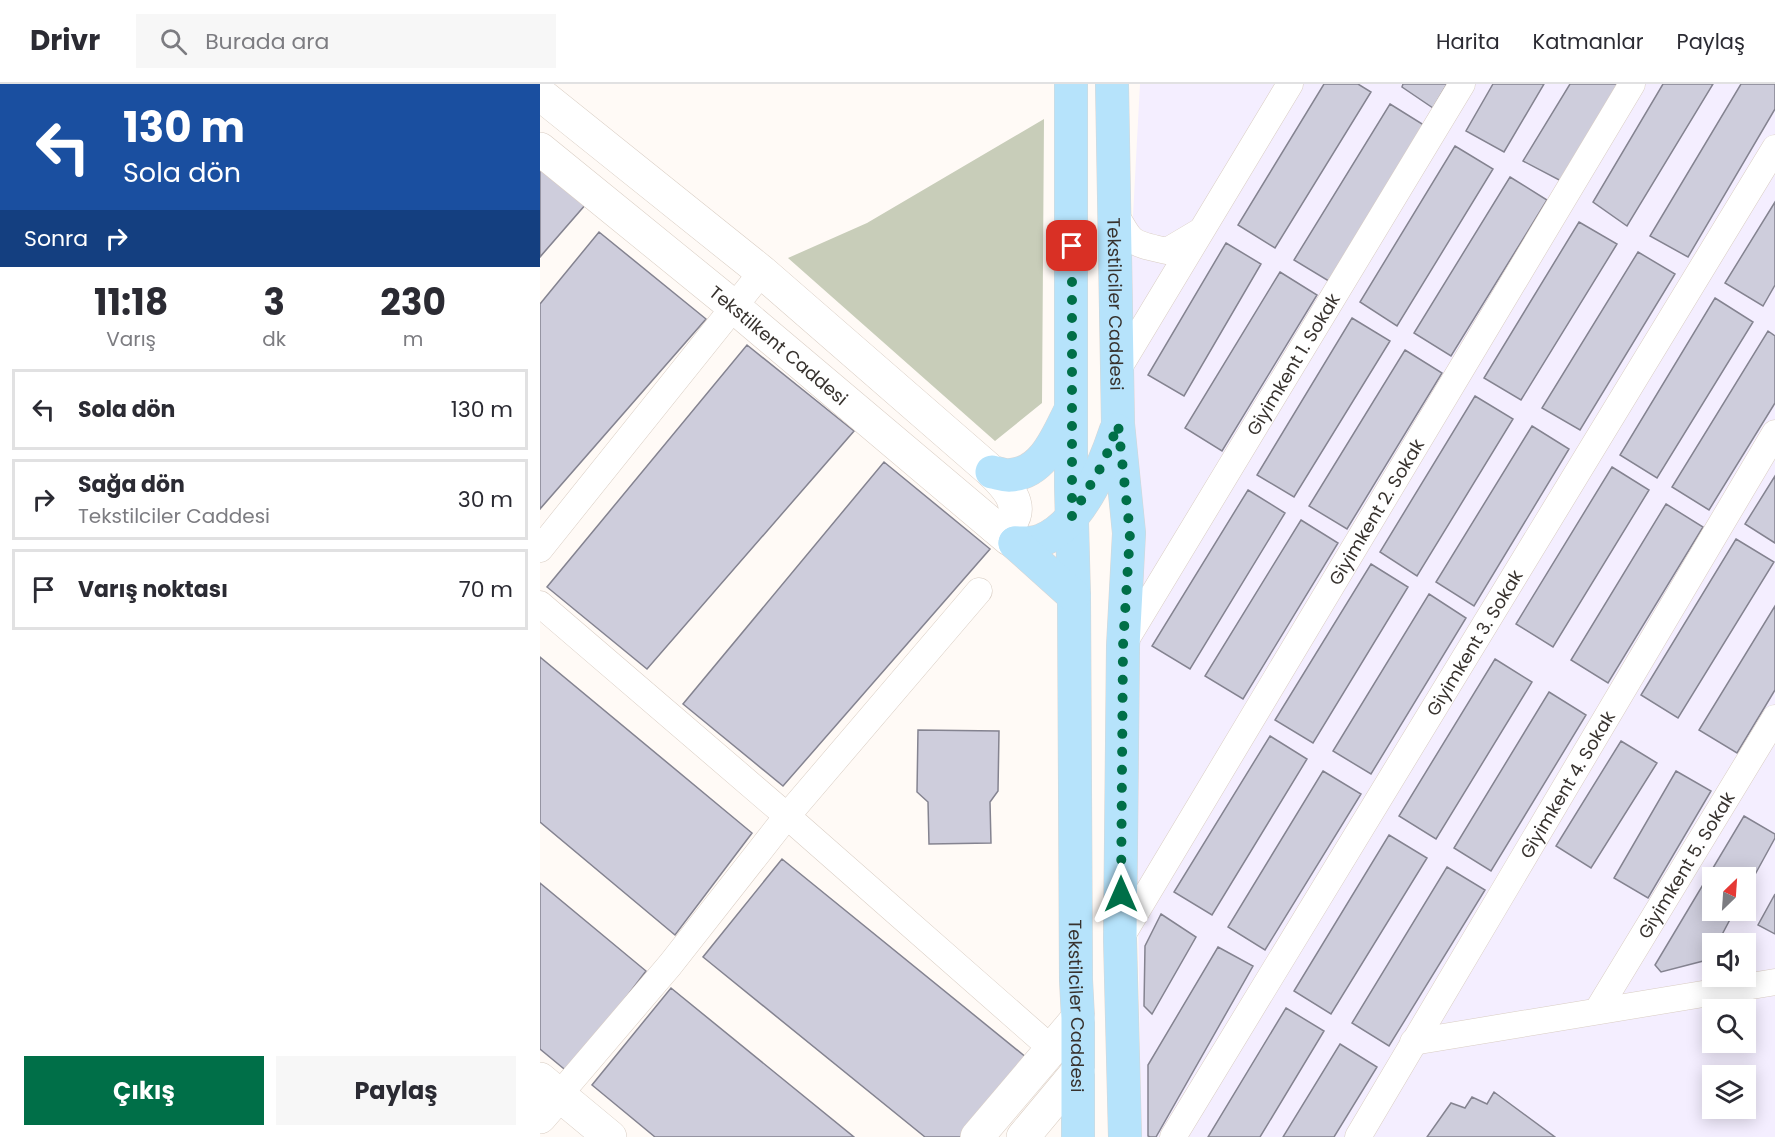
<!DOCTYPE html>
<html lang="tr">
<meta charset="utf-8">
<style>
:root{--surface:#fff;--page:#f7f7f7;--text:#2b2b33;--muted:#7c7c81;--line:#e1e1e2;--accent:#006f48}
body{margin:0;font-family:Poppins,sans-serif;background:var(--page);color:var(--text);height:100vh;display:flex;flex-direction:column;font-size:22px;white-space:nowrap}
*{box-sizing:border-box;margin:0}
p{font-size:20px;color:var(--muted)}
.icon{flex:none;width:33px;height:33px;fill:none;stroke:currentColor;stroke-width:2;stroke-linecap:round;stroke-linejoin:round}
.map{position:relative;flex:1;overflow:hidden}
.drawer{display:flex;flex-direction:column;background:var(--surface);width:540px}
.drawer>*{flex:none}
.guide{background:#1a4fa0;color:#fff;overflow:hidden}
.needle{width:39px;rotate:25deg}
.buttons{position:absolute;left:1162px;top:783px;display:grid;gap:12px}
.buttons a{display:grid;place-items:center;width:54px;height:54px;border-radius:0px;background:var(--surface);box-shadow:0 3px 15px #0003;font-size:30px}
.pin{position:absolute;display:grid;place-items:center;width:51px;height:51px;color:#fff;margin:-26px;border-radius:12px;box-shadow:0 3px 9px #0006}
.me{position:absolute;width:66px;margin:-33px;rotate:0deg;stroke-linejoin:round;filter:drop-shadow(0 0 4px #0008)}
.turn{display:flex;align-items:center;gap:21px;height:126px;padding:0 24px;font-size:27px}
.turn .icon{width:78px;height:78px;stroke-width:2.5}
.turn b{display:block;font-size:42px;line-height:51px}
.then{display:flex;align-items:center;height:57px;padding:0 24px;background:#0003;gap:12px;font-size:22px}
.eta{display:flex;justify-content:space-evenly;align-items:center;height:102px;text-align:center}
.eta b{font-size:36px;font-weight:700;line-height:42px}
.button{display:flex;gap:12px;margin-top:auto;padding:12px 24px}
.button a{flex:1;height:69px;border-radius:0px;background:var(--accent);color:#fff;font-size:24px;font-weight:700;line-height:69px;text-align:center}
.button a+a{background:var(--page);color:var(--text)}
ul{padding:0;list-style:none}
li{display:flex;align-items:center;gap:18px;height:81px;margin:0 12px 9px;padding:0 12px;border:3px solid var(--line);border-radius:0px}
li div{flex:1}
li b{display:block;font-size:22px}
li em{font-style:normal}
header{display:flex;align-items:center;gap:36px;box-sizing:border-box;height:84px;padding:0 30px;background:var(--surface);border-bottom:2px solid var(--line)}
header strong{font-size:28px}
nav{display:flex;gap:33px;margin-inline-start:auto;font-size:21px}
.search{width:420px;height:54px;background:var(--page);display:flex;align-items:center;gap:15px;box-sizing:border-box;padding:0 21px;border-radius:0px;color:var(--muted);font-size:22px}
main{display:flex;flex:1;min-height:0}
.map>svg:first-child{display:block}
.industrial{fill:#f4eeff;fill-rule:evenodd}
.green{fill:#c8cdb9}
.building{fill:#cecddc;stroke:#848390;stroke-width:1.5}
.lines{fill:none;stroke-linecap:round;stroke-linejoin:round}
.street-casing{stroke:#d9cdc3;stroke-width:27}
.secondary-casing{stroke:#d9cdc3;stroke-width:34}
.primary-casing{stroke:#d7d6d5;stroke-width:34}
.street{stroke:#fff;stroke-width:26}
.secondary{stroke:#fff;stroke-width:33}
.primary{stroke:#b6e3fb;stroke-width:33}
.route{stroke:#006f48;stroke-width:10;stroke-dasharray:0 18}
.labels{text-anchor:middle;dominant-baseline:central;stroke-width:4.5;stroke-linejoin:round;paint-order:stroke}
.street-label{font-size:18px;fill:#37322e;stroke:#fff}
</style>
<header>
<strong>Drivr</strong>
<div class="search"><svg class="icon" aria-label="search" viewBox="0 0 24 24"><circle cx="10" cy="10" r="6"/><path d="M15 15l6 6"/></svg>Burada ara</div>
<nav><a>Harita</a><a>Katmanlar</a><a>Paylaş</a></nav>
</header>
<main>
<section class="drawer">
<div class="guide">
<div class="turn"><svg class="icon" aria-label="left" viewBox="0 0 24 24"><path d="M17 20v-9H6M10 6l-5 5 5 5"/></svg><div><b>130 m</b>Sola dön</div></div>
<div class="then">Sonra<svg class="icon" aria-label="right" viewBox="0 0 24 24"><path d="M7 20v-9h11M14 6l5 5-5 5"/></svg></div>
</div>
<div class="eta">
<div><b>11:18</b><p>Varış</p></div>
<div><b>3</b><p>dk</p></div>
<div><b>230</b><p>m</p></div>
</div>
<ul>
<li><svg class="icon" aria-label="left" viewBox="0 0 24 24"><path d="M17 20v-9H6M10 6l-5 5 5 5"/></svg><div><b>Sola dön</b></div><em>130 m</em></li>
<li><svg class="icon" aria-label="right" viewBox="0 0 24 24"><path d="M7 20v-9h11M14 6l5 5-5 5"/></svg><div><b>Sağa dön</b><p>Tekstilciler Caddesi</p></div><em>30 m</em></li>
<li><svg class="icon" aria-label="arrive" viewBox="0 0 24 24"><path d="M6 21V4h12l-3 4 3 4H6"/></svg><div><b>Varış noktası</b></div><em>70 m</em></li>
</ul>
<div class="button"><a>Çıkış</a><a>Paylaş</a></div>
</section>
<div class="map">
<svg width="1235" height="1053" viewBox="0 0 1235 1053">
<rect width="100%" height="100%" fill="#fffaf6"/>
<path class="industrial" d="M600 0H1235V1053H601L590 188ZM1173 794H1206V826H1173ZM1173 860H1206V892H1173ZM1173 926H1206V958H1173ZM1173 992H1206V1024H1173Z"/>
<path class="green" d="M504 35 502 319 455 357 248 174 327 139Z"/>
<path class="building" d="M784 0H818L831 8 735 164 698 141Z
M863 0H907L893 24 862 3Z
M953 0H1004L964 68 926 47Z
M1030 0H1081L1023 98 983 77Z
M1123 0H1173L1087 142 1053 118Z
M1201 0H1235V25L1148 173 1110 152Z
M850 20 887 43 792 199 754 176Z
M915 62 953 85 857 242 820 218Z
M0 83 46 120 0 173Z
M970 93 1007 116 911 272 874 249Z
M1235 118V201L1223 222 1185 199Z
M1039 138 1077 160 981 316 944 294Z
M59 148 166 235 0 425V220Z
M686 159 721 180 644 312 608 291Z
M1098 168 1135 190 1040 346 1002 324Z
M740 188 777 211 682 367 645 344Z
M1175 214 1213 238 1117 394 1080 371Z
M812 234 850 257 754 413 717 391Z
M1228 247 1235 252V319L1169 426 1132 403Z
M207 261 314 347 107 585 7 503Z
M865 266 902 289 807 445 769 422Z
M935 312 973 335 877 492 840 468Z
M992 342 1029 365 934 522 896 498Z
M344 378 450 465 243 702 143 620Z
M1072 383 1109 406 1013 563 976 540Z
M1235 392V459L1205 440Z
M708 406 745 429 650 585 612 562Z
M1126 420 1163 443 1068 599 1031 576Z
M761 436 798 459 703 615 665 592Z
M1196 455 1234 478 1138 634 1101 611Z
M831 480 868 503 773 659 735 636Z
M889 510 926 534 831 690 793 667Z
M1235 522V606L1197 669 1159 646Z
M0 573 212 749 135 851 0 738Z
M955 575 992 598 896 755 859 732Z
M1009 608 1046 631 951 787 914 764Z
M378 646 459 647 458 707 450 718 451 759 389 760 388 718 377 708Z
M730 652 767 675 672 831 634 808Z
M1081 657 1117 679 1051 784 1016 762Z
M783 687 821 710 725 866 688 843Z
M1136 687 1171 707 1108 814 1074 794Z
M1204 732 1235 750V754L1206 807V794H1173V826H1195L1177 860H1173V866L1167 876 1121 888 1115 881Z
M849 751 887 774 791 930 754 907Z
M242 775 487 974 423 1053H385L163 873Z
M907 783 945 806 849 962 812 939Z
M0 799 106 887 29 989 0 965Z
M1235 810V850L1218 841Z
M621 830 656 853 612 930 604 922 605 862Z
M678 863 713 882 616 1053H610L608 1052V981Z
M131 904 314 1053H115L52 1001Z
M746 924 784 947 720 1053H668Z
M800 960 837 983 794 1053H743Z
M954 1008 1015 1053H887L911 1019 925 1024 932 1013 947 1020Z"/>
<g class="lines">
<defs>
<g id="street">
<path d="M574 127C592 161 591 159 627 167L659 148"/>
<path d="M577 287 750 0"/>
<path d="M0 465 222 188"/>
<path d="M0 520 247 732 512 965"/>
<path id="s1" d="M584 559 922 0"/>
<path id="s2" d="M580 855 1092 0"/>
<path id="s3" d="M1057 927 1235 634"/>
<path d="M873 958 1235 898"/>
<path d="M19 1011 130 881 247 732 439 507"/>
<path id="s4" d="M633 1053 1235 64"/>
<path id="s5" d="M818 1053 1235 349"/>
</g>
<g id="secondary">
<path d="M0 10 222 188 452 388C464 400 484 419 471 438 466 444 461 444 454 442"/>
<path id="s6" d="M0 65 193 222 469 455"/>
<path d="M0 995 70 1053"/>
<path d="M0 1033 19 1011"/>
<path d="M437 1053 538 934"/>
<path d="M483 1053 538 987"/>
</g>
<g id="primary">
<path id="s7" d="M531 0V402L534 512 536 896 538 934V1053"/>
<path id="s8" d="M572 0 578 340 589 449 583 562 580 855 585 1053"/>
<path d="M452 388C458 389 465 392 471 391 503 389 517 353 529 329"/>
<path d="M475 459C484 459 493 460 502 456 540 441 564 382 576 346"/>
<path d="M475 459 534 512"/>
</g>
</defs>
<use href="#street" class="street-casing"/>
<use href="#secondary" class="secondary-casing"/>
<use href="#primary" class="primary-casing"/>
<use href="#street" class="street"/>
<use href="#secondary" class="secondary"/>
<use href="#primary" class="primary"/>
</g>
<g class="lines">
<path class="route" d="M532 162V432L564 378 578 340 590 449 583 562 581 810"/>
</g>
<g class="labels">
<g class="street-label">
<text stroke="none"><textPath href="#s8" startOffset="220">Tekstilciler Caddesi</textPath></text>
<text stroke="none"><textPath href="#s6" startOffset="309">Tekstilkent Caddesi</textPath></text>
<text stroke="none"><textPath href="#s1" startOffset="326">Giyimkent 1. Sokak</textPath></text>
<text stroke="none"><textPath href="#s2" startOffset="498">Giyimkent 2. Sokak</textPath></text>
<text stroke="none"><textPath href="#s4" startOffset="579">Giyimkent 3. Sokak</textPath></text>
<text stroke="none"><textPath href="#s5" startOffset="410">Giyimkent 4. Sokak</textPath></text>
<text stroke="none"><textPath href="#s3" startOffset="171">Giyimkent 5. Sokak</textPath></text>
<text stroke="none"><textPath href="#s7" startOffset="922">Tekstilciler Caddesi</textPath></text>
</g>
</g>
</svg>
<div class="buttons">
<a><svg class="needle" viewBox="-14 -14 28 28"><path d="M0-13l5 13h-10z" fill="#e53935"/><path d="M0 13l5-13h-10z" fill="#7c7c81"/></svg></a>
<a><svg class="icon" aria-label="sound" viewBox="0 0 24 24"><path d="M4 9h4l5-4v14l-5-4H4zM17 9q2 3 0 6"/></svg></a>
<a><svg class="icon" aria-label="search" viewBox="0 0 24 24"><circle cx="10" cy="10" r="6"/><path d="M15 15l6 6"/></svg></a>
<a><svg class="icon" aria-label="layers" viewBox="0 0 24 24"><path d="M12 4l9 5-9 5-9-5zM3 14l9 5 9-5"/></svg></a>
</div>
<div class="pin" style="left:532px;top:162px;background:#d93025"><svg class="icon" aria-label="arrive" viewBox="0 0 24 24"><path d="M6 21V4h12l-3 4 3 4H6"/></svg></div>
<svg class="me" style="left:581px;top:810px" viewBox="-20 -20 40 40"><path d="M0-17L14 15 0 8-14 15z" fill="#006f48" stroke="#fff" stroke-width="4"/></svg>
</div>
</main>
